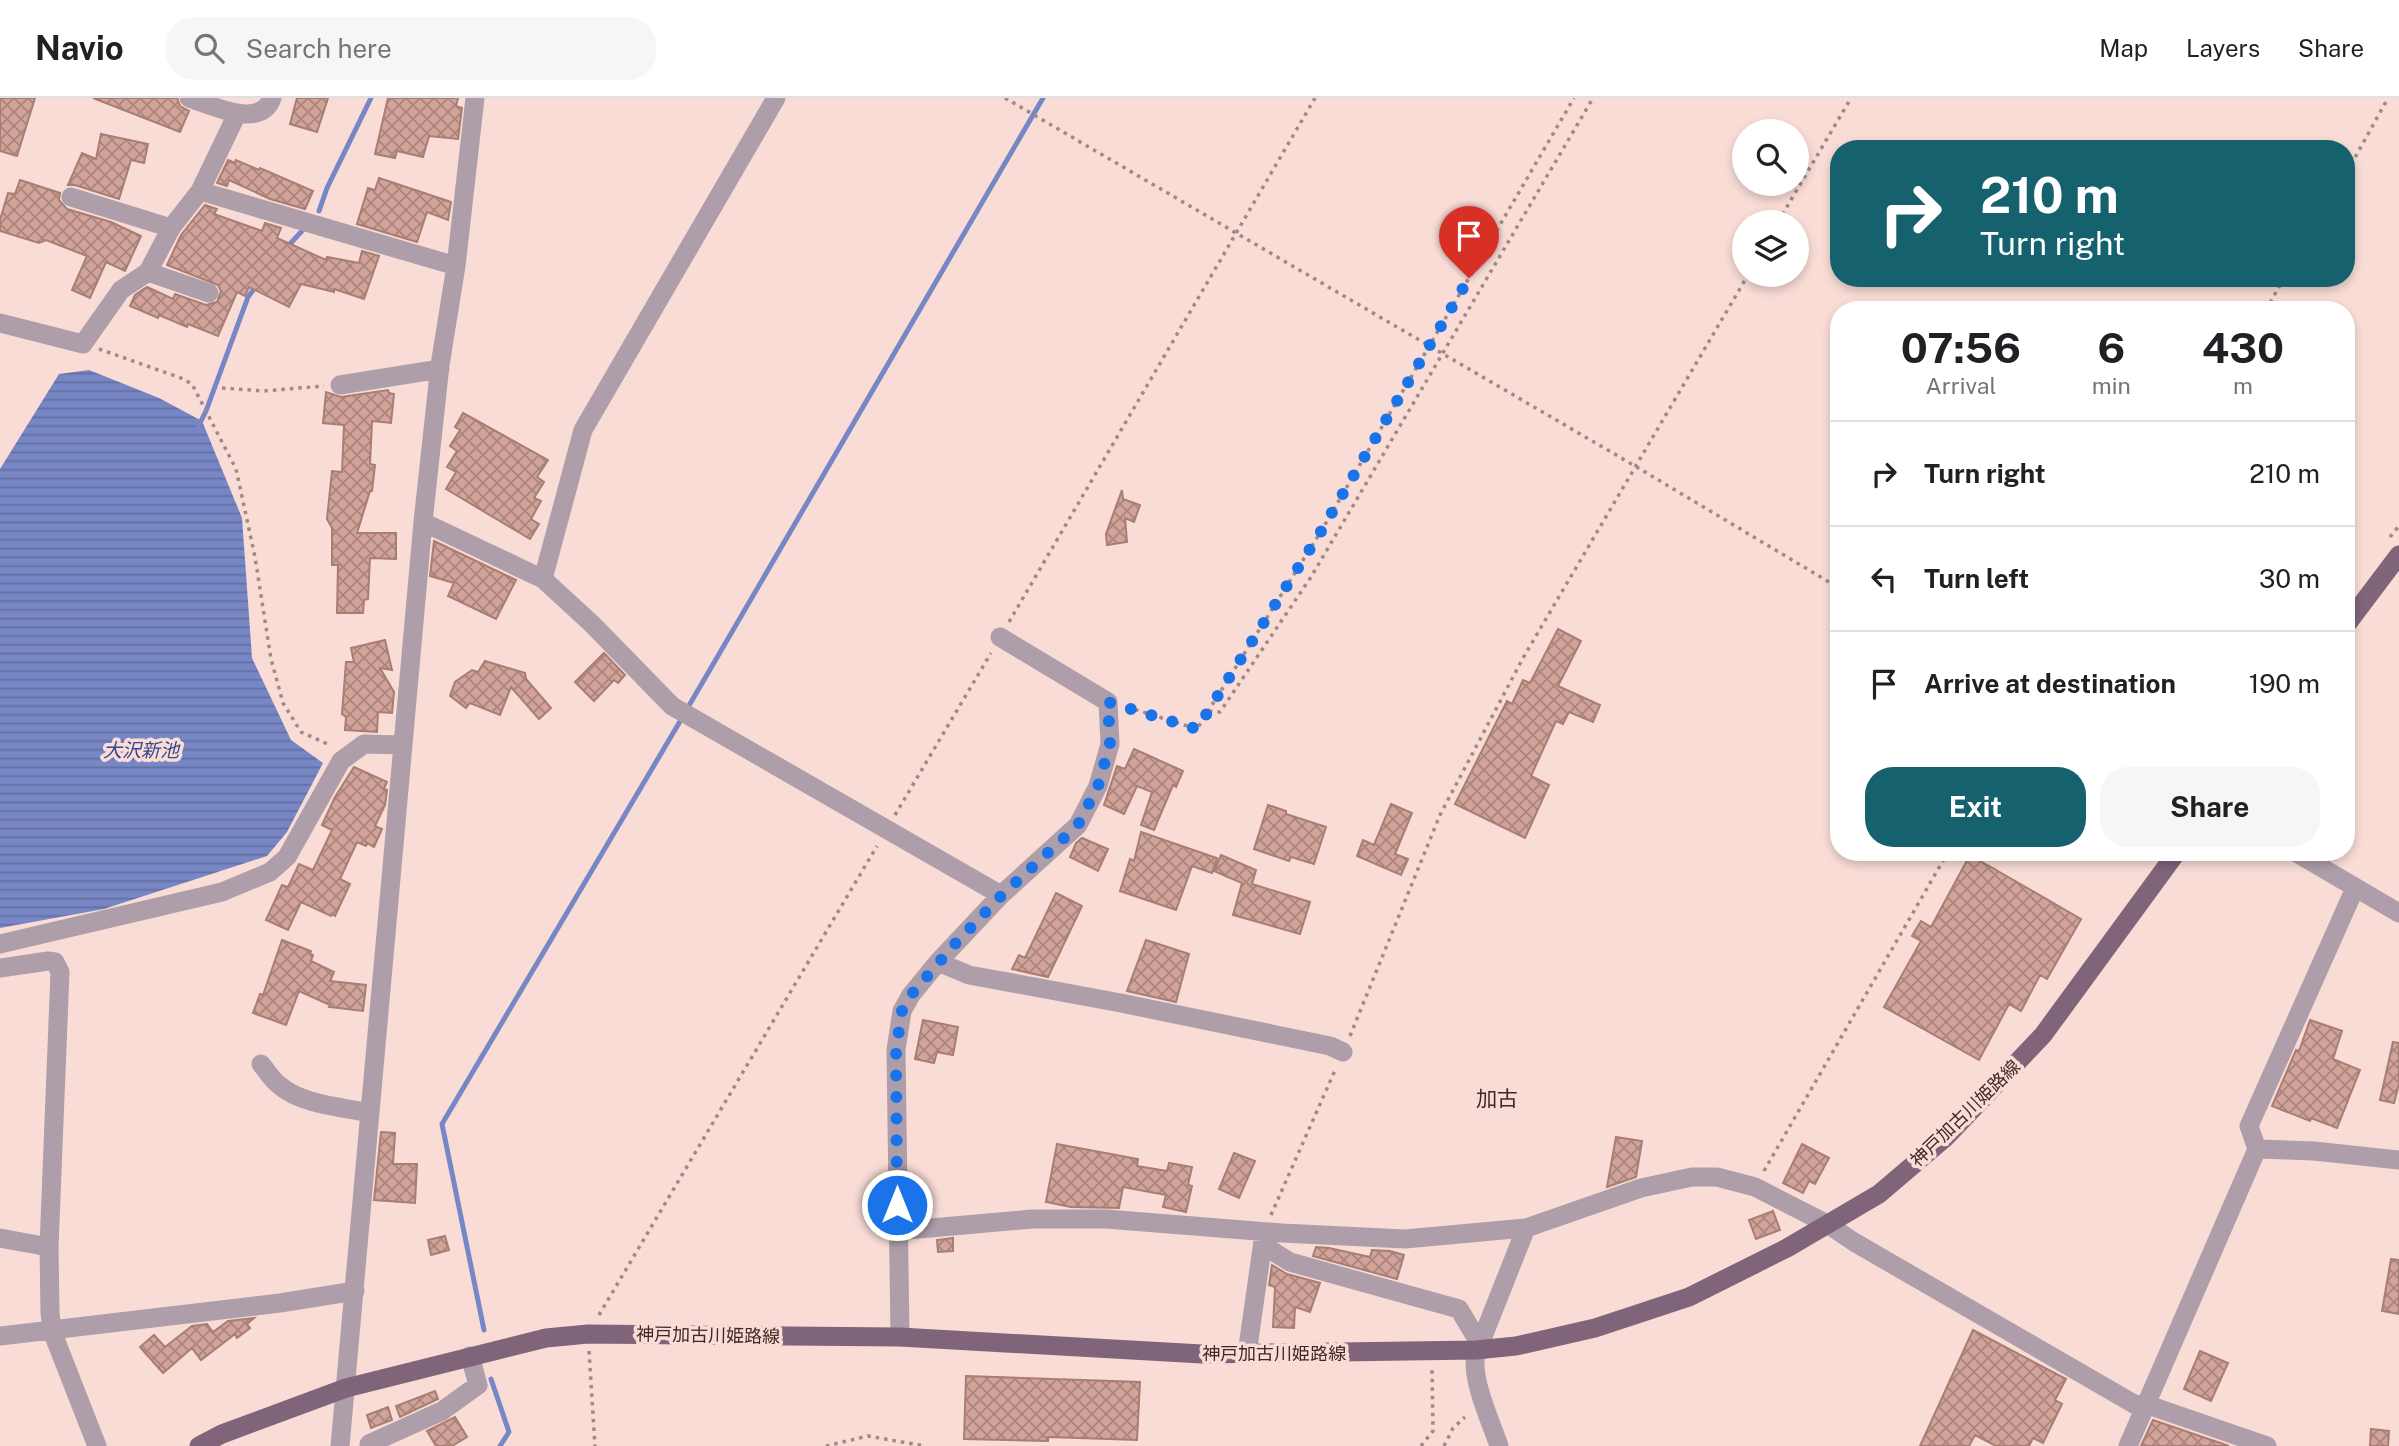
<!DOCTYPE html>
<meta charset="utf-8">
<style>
:root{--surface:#fff;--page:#f6f6f6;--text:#202124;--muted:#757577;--line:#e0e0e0;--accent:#16616e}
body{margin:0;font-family:"Public Sans","Noto Sans JP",sans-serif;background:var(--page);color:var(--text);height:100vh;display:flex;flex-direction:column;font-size:26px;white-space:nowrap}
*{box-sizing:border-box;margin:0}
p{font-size:23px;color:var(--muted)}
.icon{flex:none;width:38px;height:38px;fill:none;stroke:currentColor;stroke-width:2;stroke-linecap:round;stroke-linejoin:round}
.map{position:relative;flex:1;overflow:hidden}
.details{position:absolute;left:1830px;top:203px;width:525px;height:560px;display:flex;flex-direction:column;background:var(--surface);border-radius:28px;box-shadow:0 4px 10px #0003}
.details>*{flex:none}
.banner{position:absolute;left:1830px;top:42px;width:525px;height:147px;border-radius:28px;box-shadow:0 4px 10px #0003;background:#16616e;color:#fff;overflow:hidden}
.fabs{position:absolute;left:1732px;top:21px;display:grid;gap:14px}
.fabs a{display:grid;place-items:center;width:77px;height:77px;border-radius:50%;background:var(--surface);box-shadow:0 4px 10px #0003;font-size:35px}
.pin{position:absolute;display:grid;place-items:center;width:60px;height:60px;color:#fff;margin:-72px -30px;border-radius:50% 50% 50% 0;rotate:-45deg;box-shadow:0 0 7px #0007}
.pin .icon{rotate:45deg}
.me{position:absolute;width:77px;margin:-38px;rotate:0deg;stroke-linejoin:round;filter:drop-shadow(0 0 5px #0008)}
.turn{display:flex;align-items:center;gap:24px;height:147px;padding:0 35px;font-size:32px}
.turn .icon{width:91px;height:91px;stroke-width:2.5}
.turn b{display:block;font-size:49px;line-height:60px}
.eta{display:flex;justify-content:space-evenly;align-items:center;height:119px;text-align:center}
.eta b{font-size:42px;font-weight:700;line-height:49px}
.cta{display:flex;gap:14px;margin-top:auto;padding:14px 35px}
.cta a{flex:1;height:80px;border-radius:28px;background:var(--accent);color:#fff;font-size:28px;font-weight:700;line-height:80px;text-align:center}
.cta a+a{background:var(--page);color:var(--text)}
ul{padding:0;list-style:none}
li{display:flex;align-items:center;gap:21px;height:105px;padding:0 35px;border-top:2px solid var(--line)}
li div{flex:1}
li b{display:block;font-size:26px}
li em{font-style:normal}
header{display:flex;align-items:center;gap:42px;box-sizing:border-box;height:98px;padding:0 35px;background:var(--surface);border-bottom:2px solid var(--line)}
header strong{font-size:33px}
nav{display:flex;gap:38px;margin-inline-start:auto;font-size:24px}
.search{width:490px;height:63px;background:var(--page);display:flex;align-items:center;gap:18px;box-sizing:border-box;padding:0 24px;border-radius:28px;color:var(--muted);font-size:26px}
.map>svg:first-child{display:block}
.water{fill:url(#water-rules)}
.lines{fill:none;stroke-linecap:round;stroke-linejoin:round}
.stream{stroke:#7787c5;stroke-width:5}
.building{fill:url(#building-cross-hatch);stroke:#a87d73;stroke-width:2}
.path{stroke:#a18984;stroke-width:3.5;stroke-dasharray:3.5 5;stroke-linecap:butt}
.minor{stroke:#ad9eaa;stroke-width:19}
.primary{stroke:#7f647a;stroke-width:19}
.route{stroke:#1a73e8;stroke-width:12;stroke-dasharray:0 21.6}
.labels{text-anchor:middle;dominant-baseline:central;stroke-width:7;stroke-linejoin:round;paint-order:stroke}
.street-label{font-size:18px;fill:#3c2a26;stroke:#f9dcd6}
.water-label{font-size:19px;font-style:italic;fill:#384691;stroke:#f9dcd6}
.quarter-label{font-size:21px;fill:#3c2a26;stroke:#f9dcd6}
</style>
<header>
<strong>Navio</strong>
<div class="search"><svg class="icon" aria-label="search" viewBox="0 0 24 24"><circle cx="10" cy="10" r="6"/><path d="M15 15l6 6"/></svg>Search here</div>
<nav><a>Map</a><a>Layers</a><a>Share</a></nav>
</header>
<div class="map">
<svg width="2399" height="1348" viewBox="0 0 2399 1348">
<defs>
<pattern id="water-rules" width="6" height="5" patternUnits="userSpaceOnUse" patternTransform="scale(1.75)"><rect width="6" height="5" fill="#7787c5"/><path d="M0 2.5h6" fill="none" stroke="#636fa0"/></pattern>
<pattern id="building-cross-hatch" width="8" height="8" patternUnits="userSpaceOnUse" patternTransform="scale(1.75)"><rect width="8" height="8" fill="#d1a39a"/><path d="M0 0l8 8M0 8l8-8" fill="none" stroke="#ab857d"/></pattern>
</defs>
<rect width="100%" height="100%" fill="#f9dcd6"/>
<path class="water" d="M89 272 159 300 202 323 242 420 252 560 291 642 323 665 287 734 267 758 104 811 0 830V371L59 276Z"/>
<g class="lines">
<path class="stream" d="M319 113 327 90 371 0
M287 149 302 133
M198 329 206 313 248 199 257 187
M687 611 1043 0
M484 1232 442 1026 682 620
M491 1281 509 1334 500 1348"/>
</g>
<path class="building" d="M0 0H35L17 58 0 53Z
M93 0H177L180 8 189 13 180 34Z
M297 0H328L317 34 290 26Z
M388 0H458L456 8 462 10 458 41 429 38 423 59 397 53 395 60 375 56Z
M101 36 148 46 144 65 131 62 119 101 75 87H68L82 55 96 61Z
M228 62 235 65 236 62 259 72 260 70 313 93 305 111 270 101 229 82 227 88 217 85Z
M379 80 451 104 448 122 427 114 417 144 357 126 368 90 375 92Z
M20 82 60 95 59 102 67 111 111 124 141 138 125 173 106 164 90 200 72 192 87 158 46 142 39 145 0 133V122L8 95 15 96Z
M205 107 217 111 214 116 262 133 265 125 281 130 277 140 326 162 327 159 359 165 362 153 379 158 364 201 334 191V194L301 186 289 209 249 189 245 198 237 194 218 238 188 226 187 229 159 217 158 220 130 208 135 197 147 189 173 201 175 196 206 207 217 204 221 193 218 187 167 167 181 137Z
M388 292 389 295 394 296 391 325 372 323 370 366 375 367 372 393H370L357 435H396V461L370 460 368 501 364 502 363 515H337L338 467H332V430L327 421 332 373 342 374 344 327 323 325 326 294 341 299Z
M463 315 548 362 537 379 544 384 534 400 541 403 531 421 539 426 530 441 446 391 456 374 447 369 457 353 450 348 460 332 455 329Z
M1122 392 1123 401 1140 407 1134 424 1125 420 1127 444 1107 447 1106 436Z
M434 443 516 482 496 521 448 498 454 485 430 478Z
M1558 531 1581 543 1558 588 1600 607 1593 624 1569 614 1563 626 1556 623 1531 678 1549 687 1525 740 1455 706 1507 603 1512 606 1523 582 1530 585Z
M385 542 392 572 380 570 394 594 392 615 378 614 377 634 345 632 346 619 342 616 346 564H354L351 550Z
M604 555 625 577 618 585 614 582 594 603 575 584Z
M485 563 525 575 526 581 551 610 539 621 511 589 500 617 470 605 466 610 450 598 455 584 472 572 478 574Z
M1134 651 1183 673 1176 689 1173 687 1154 732 1141 727 1152 694 1137 688 1124 716 1104 707 1117 668 1125 671Z
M354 669 387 684 384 690 387 692 385 707 375 728 382 731 374 749 367 745 366 748 357 744 340 781 350 786 335 818 332 816 331 818 301 804 288 832 266 822 282 787 288 789 299 766 313 772 332 732 322 727 335 699Z
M1391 706 1412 715 1395 756 1408 761 1401 777 1357 758 1363 742 1374 747Z
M1268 707 1286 713V716L1326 729 1314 766 1291 759 1289 763 1254 751Z
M1141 734 1217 760 1212 775 1192 768 1176 812 1120 793 1130 761 1134 763Z
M1082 740 1108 751 1098 773 1070 759 1076 745Z
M1221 757 1256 772 1252 786 1310 804 1300 836 1233 817 1242 785 1214 773Z
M1970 757 2081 821 2047 881 2040 877 2021 913 2009 906 1979 962 1884 909 1921 843 1912 838 1921 823 1931 829Z
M1056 795 1082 808 1048 879 1012 871 1019 857 1025 860Z
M282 842 311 853 310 856 313 857 311 863 334 874 330 883 366 887 363 913 329 909 330 907 299 893 286 927 253 915 260 896 263 897Z
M1146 842 1189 856 1176 904 1127 893Z
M923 922 958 929 953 957 937 954 934 965 915 961Z
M2310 922 2342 933 2333 961 2360 972 2337 1030 2311 1020 2310 1023 2272 1008 2296 952 2299 953Z
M2393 944 2399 945V986L2394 1005 2380 1002Z
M381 1034 395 1035 393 1066H417L415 1105 374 1102Z
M1616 1039 1642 1043 1636 1079 1607 1089Z
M1057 1046 1138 1061 1137 1068 1167 1073 1169 1065 1192 1069 1188 1087 1192 1088 1186 1114 1163 1109 1166 1097 1123 1089 1119 1110 1071 1109 1046 1104Z
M1802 1046 1829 1060 1815 1086 1809 1083 1803 1095 1783 1085Z
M1234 1055 1255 1063 1239 1100 1219 1091Z
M1773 1113 1780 1132 1756 1141 1749 1122Z
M445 1138 449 1152 431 1157 428 1142Z
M953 1140V1153L938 1154 937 1142Z
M1316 1149 1329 1150 1370 1159 1372 1152 1390 1153 1404 1157 1397 1181 1313 1158Z
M2391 1161 2399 1162V1216L2382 1213Z
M1272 1167 1287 1176 1320 1185 1310 1214 1295 1209 1294 1230 1273 1229 1275 1189 1269 1187Z
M254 1220 247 1226 250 1230 237 1240 235 1236 201 1262 192 1250 163 1275 140 1249 154 1237 165 1249 192 1228 207 1226 213 1234 228 1223Z
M1973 1232 2066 1281 2055 1302 2062 1306 2043 1345 2033 1340 2029 1348H1996L1975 1337 1969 1348H1920Z
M2200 1253 2228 1265 2211 1303 2184 1291Z
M966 1278 1140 1284 1137 1342 1048 1339V1343L964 1341Z
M435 1293 438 1301 400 1319 396 1308Z
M388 1309 392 1322 371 1330 367 1317Z
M455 1319 467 1339 452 1348H436L427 1333Z
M2153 1322 2229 1348H2141Z
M2371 1331 2389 1333 2388 1348H2370Z"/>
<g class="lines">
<path class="path" d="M1005 0 1635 368 1839 490
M2347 74 2388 0
M1778 124 1851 0
M2266 212 2284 180
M99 251 181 280 192 286 236 371 255 459 271 561 283 605 301 634 330 647
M222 290 263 293 324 288
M2390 439 2399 428
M1009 524 1315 0
M2347 552 2354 543
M1127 609 1197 631 1320 435 1574 0
M1209 613 1220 614 1311 479 1593 0
M895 717 991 555
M1350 938 1440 717 1523 560 1748 177
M1764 1073 1948 754
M1271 1117 1336 970
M599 1217 877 748
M589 1253 595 1348
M826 1348 868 1338 925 1348
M1421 1348 1433 1333 1432 1271
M1444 1348 1453 1330 1465 1319"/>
<path class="minor" d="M189 0C211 7 261 32 272 0
M776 0 583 332 543 481 592 526 672 608 1001 797
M200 93 456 168
M71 99 171 130
M148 174 209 195
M0 225 83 246 121 192 148 174 171 130 200 93 237 16
M340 287 440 271
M423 424 543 481
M2295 754 2399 815
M0 846 222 794 270 774 287 759 341 663 364 646 403 647
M938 864 969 877 1121 905 1330 948 1343 954
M0 870 48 863 55 864 60 874 49 1149 50 1214 52 1233 97 1348
M261 966C267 973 272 982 279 987 302 1007 342 1009 370 1015
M2257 1051 2314 1053 2399 1062
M897 1133 1032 1121H1106L1282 1135 1405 1141 1526 1130 1641 1090 1692 1079H1717L1755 1089 1829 1127 1854 1144 2134 1306 2154 1309 2267 1348
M0 1140 49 1149
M1263 1147 1290 1164 1459 1211 1480 1246
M0 1238 280 1205 355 1193
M900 1239 896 952 902 913 911 897 938 864 1001 797 1078 727 1098 688 1110 646 1108 604 1000 539
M1247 1256 1264 1136
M369 1346 442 1313 478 1287 470 1258
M340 1348 423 424 440 267 456 168 475 0
M1499 1348C1491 1323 1464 1269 1480 1246L1526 1130
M2128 1348 2257 1051 2249 1028 2355 790"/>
<path class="primary" d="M2347 526 2399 457
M199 1348 222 1336 346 1290 546 1240 588 1236 900 1239 1202 1256 1476 1252 1516 1248 1595 1230 1689 1199 1787 1150 1879 1096 1946 1039 2043 937 2177 754"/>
</g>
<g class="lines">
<path class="route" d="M897 1107 896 952 902 913 911 897 954 847 1002 797 1078 727 1098 688 1110 646 1108 604 1197 631 1320 435 1469 180"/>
</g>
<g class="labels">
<g class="street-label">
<text transform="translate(1965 1015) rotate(-44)">神戸加古川姫路線</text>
<text transform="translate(708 1237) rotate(1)">神戸加古川姫路線</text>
<text x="1274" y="1255">神戸加古川姫路線</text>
</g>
<g class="water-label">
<text x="141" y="652">大沢新池</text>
</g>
<g class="quarter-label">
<text x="1497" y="1000">加古</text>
</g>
</g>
</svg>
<div class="fabs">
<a><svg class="icon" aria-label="search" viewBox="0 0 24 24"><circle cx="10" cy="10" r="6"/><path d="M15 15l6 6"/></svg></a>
<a><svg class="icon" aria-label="layers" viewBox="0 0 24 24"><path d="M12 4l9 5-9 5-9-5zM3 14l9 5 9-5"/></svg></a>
</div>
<div class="pin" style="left:1469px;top:180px;background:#d93025"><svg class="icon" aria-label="arrive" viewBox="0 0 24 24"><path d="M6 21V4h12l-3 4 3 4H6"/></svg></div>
<svg class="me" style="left:897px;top:1107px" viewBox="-20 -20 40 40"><circle r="17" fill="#1a73e8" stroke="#fff" stroke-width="3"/><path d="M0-11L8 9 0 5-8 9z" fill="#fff"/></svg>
<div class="banner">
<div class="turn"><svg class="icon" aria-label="right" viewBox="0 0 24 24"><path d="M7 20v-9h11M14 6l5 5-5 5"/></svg><div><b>210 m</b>Turn right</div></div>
</div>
<section class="details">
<div class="eta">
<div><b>07:56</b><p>Arrival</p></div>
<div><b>6</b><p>min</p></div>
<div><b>430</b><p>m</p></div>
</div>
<ul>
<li><svg class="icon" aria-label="right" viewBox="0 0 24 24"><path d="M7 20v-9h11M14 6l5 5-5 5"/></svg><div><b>Turn right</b></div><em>210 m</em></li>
<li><svg class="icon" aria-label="left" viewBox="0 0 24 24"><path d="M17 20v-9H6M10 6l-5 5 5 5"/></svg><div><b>Turn left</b></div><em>30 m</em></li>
<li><svg class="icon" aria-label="arrive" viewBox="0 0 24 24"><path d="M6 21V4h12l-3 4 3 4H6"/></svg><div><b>Arrive at destination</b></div><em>190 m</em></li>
</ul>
<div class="cta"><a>Exit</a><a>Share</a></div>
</section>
</div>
